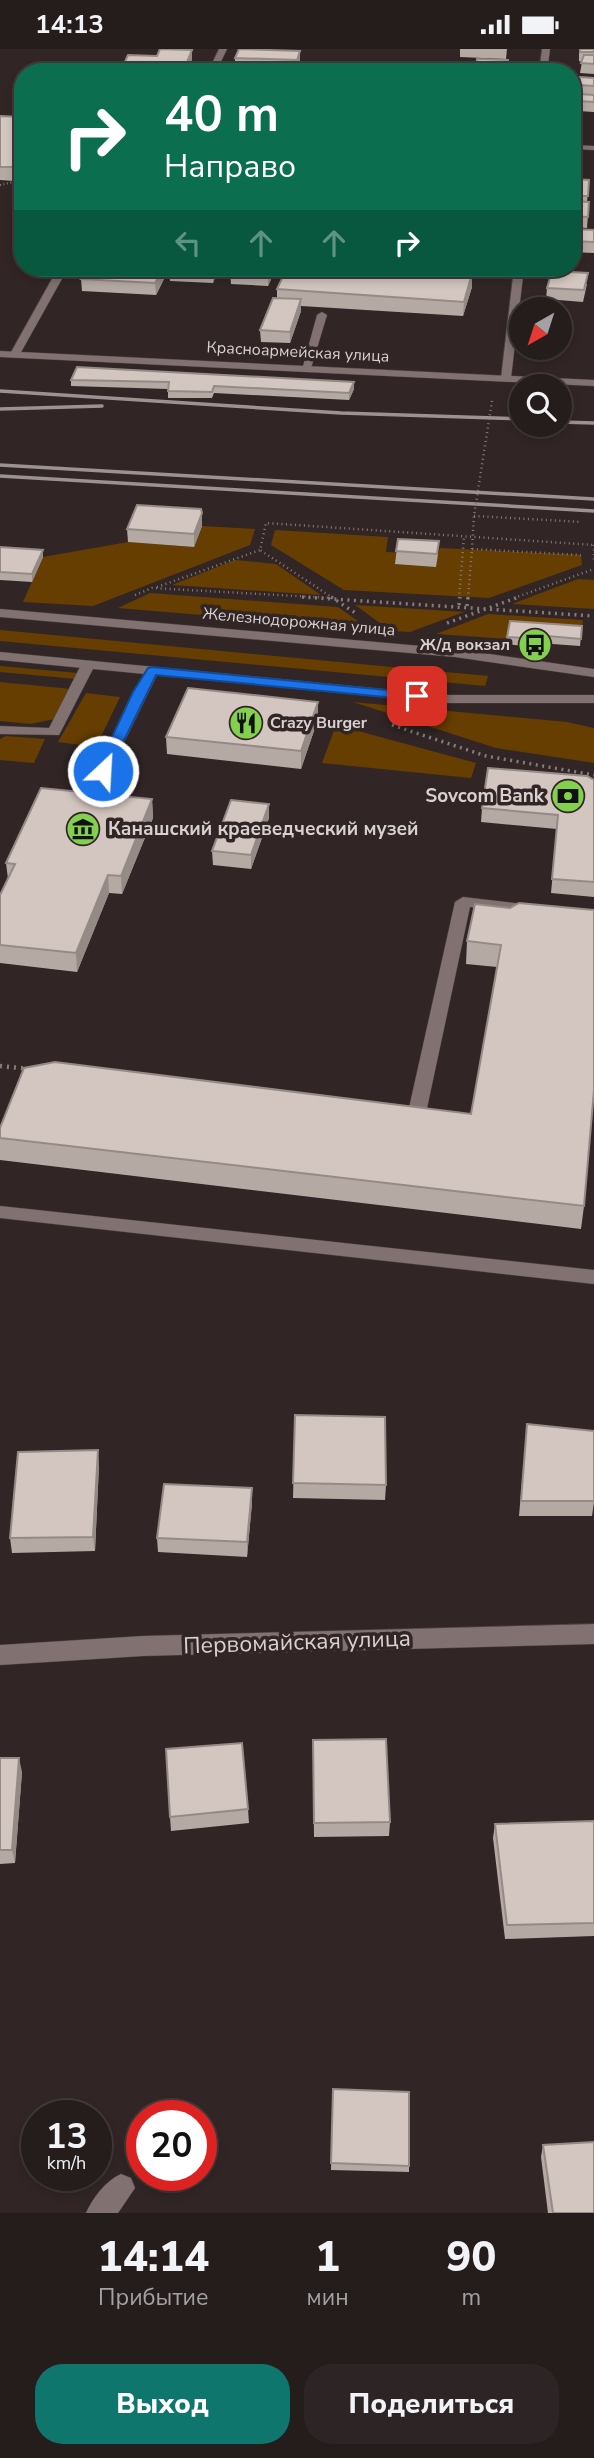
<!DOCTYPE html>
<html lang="ru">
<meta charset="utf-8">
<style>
:root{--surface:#251c1c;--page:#2d2525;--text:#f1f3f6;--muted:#a3a1a3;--line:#423a3b;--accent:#0f766e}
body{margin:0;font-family:"Nunito Sans",sans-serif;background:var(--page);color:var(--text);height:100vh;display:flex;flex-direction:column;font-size:26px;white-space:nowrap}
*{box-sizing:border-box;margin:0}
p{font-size:23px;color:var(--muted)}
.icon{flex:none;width:38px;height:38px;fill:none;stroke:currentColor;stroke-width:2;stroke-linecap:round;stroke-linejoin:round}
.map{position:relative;height:2164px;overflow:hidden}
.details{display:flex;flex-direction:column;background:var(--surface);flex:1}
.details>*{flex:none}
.guide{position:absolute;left:14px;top:14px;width:567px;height:214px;border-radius:28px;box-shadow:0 4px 10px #0003,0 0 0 2px var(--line);background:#0b6e4f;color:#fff;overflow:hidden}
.needle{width:46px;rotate:219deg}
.controls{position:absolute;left:509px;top:248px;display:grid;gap:14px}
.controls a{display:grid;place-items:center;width:63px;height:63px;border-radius:50%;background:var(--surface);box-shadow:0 4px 10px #0003,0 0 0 2px var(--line);font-size:35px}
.speed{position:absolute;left:21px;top:2051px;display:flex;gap:14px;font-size:35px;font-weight:700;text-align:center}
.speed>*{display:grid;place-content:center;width:91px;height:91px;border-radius:50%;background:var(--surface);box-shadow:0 4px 10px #0003,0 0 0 2px var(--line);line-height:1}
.speed small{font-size:18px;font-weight:400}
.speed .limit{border:10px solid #d22;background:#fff;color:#111}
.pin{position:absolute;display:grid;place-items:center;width:60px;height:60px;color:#fff;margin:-30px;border-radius:14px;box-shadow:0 4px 10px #0006}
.me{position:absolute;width:77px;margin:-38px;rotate:25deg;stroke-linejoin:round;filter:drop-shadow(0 0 5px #0008)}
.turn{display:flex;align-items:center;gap:24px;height:147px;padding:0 35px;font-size:32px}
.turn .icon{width:91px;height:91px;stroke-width:2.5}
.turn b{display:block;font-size:49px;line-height:60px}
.lanes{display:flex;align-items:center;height:66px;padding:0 35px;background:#0003;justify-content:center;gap:35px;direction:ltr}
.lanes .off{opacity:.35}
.eta{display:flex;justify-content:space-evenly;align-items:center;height:119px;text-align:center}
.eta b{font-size:42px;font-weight:800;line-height:49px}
.primary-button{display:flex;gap:14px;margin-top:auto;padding:14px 35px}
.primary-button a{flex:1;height:80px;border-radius:28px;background:var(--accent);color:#fff;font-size:28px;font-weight:800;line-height:80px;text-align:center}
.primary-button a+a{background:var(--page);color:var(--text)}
.status{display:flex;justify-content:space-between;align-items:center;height:49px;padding:0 35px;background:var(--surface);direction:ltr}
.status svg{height:19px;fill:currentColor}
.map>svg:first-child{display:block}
.green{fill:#673e01}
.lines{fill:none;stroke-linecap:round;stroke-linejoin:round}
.lane-casing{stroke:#4b4141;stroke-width:1}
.street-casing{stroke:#4b4141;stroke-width:1}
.secondary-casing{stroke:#4b4141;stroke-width:1}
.path-far3{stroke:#867c7c;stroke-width:2;stroke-dasharray:1 2.5;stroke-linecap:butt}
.path-far2{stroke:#867c7c;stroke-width:2.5;stroke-dasharray:1 3.5;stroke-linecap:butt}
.path-far1{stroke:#867c7c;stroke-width:3.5;stroke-dasharray:2 4.5;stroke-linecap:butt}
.path{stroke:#867c7c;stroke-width:4.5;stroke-dasharray:2 5;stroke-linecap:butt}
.lane{fill:#817271;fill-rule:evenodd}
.street{fill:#817271;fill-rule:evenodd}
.secondary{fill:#817271;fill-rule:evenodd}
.rail{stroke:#9b9291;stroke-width:3.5}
.path-bridge{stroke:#867c7c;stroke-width:2.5;stroke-dasharray:1 3.5;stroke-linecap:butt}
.wall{fill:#b5a9a4}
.shaded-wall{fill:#948a86}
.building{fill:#d3c5bf;stroke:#948a86;stroke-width:2}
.route{fill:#1a73e8;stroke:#114b97;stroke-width:2}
.labels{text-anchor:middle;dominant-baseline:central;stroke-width:7;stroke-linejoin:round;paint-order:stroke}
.far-street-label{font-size:16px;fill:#d9d1d1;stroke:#312625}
.far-poi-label{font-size:16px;font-weight:bold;fill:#d9d1d1;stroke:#312625;text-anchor:end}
.poi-label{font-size:19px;font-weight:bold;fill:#d9d1d1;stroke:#312625;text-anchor:end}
.near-street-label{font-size:23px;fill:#d9d1d1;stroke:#312625}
</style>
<div class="status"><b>14:13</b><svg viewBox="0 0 49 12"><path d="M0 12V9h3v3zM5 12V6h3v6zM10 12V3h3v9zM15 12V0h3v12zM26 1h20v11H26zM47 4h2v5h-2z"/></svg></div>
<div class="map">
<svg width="594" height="2164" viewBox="0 0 594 2164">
<rect width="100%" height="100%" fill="#312625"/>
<path class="green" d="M202 477 255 480 250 496 93 557 23 553 43 508 128 493 194 498Z
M275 481 388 488 386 503 438 505 440 499 581 506 582 516 489 549 344 541 271 496Z
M235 511 276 515 321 546 172 536Z
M578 530 594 531V560L512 555Z
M150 544 338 558 369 580 118 559Z
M355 556 464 563 410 583 391 582Z
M488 565 583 571 581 584 510 579 508 590 436 585Z
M0 581 488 627 485 637 0 592Z
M0 617 78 624 76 630 0 623Z
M0 633 71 640 55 670 31 675 0 672Z
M86 644 120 648 96 698 58 693Z
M353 653 567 673 594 679V714L496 699Z
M336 676 476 714 471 729 322 714Z
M6 687 45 690 34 714 0 711V690Z"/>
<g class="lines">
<defs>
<path id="lane" d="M58 219H68L20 305 11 307 10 305Z
M322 263 327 266 311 319 302 321 317 266Z
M88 612 95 616 59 686 0 685V677L49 679 81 616Z
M152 618 159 622 110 722 108 725H98L96 722 145 622Z
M463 848 531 856 539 861 531 866 470 858 427 1059 418 1065 409 1059 455 853Z
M0 1157 594 1221V1235L0 1169Z"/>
<path id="street" d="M219 0H227L216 23H208Z
M542 0H550L547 23H539Z
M572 96 594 97V101L572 100Z
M514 219H524L511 329 506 332 501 329Z
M594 1575V1595L143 1607 0 1616V1596L143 1587Z
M121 2125 131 2129 135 2139 118 2164H86C93 2149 105 2132 121 2125Z"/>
<path id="secondary" d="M0 302 594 331V337L0 308Z
M0 560 455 600 594 620V628L455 608 0 568Z
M0 603 444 646H594V654H444L0 611Z"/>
</defs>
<use href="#lane" class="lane-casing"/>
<use href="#street" class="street-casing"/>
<use href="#secondary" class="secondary-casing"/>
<path class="path-far3" d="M0 136 23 131"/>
<path class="path-far2" d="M474 467 581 473
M594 496V511
M157 538 260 501
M135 546 152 539 332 549
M333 549 260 501 266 474 594 496
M459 549 464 488
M468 549 472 500 581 506
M514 549 594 520"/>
<path class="path-far1" d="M302 548 594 567
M331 548 357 565
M459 556 460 548
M467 557 468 548
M447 574 519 548
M392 676 486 707 594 726"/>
<path class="path" d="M0 1017 30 1020"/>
<use href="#lane" class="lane"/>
<use href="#street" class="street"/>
<use href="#secondary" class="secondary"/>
<path class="rail" d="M0 342 341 364 522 370
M0 360 102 357
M560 373 594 374
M0 416 594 450
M0 427 594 462"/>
<path class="path-bridge" d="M472 500 474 467 492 352"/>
</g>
<path class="wall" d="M239 0 300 11 297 20 235 18V9Z
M460 0H507L506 10 460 8Z
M579 0H594V25L580 24 582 13 579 12Z
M192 1V10L188 23H123V17L157 7Z
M477 10 508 11 507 23H476Z
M580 28 594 29V63L578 62 580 46H578Z
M0 67 23 68 14 132 0 131Z
M572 130 589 131 587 153H589L587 179 572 178Z
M572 180 594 181V204L572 203Z
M233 219H274V224L268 237 231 235 230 224Z
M169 221H218L213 234 170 232Z
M472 224V238L463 267 301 257V262L290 294 261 293 260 281 277 249V240Z
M165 228 156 246 82 242 81 230Z
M587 235 583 253 546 250 547 239Z
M77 318 354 340 349 351 214 344 212 349H168V340L71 337V331Z
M202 464V477L194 498 128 493 127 480Z
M398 490 438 505 436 518 395 515Z
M0 498 43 508 32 533 0 531Z
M582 577 580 597 525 593 524 597 506 595 507 588Z
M318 670 301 720 167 705 166 688Z
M594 731V848L551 844 557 780 481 773 482 759Z
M152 750 153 769 122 845 109 844 77 923 0 914V846L8 830 6 814Z
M269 755V769L251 820 213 816 212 802Z
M510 859 584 1157 581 1180 0 1111V1079L471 1065 497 918 466 915 467 892Z
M295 1366 386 1436 385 1451 293 1449Z
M527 1375 594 1382V1453L592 1467H519Z
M99 1416 95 1502 12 1504 10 1489Z
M252 1454 247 1508 158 1503 157 1489Z
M313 1691 390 1773 389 1787 314 1788Z
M0 1709 22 1723 15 1814 0 1815Z
M248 1760 249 1774 171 1782 170 1768Z
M594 1772V1887L505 1890 493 1789 495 1775Z
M333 2040 409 2117V2123L331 2121Z
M543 2096 594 2164H548L541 2108Z"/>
<path class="shaded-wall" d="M192 1V10L188 23H185V18Z
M300 2V11L297 20V11Z
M23 102V117L14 132 12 118Z
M163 219H165V228L156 246 155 234Z
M214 219H218V221L213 234V223Z
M271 219H274V224L268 237V226Z
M472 224V238L463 267 464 253Z
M301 250V262L290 294V283Z
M354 333V340L349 351V344Z
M202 464V477L194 498V485Z
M43 501V508L32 533V525Z
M318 653V670L301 720V702Z
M152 750 153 769 122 845 121 827Z
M269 755V769L251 820V806Z
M108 826 109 844 77 923 76 904Z
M98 1401 99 1416 95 1502 93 1488Z
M252 1439V1454L247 1508V1493Z
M19 1709 22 1723 15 1814 12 1801Z"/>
<path class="building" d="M160 0 192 1 185 18 123 17 128 6 157 7Z
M239 0 300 2 297 11 235 9Z
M580 0H594V3H580Z
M584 6H594V15L581 14Z
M477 10 508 11 507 21 476 20Z
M237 15 274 17 271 23H233Z
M580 28 594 29V37L579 36Z
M580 45 594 46V53L579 52Z
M0 67 23 68V102L12 118H0Z
M572 130 589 131 588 147H572Z
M572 152 589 153 588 168 572 167Z
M572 180 594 181V193L572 192Z
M88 219H163L155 234 81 230Z
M170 219H214L213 223 169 221Z
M233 219H271L268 226 230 224Z
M287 219H392L472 224 464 253 277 240Z
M552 222 588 224 584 241 547 239Z
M273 249 301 250 290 283 260 281Z
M77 318 354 333 349 344 214 337 212 343 168 342 169 333 71 331Z
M137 456 201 460 202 464 194 485 127 480Z
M398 490 439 492 437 505 396 502Z
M0 498 43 501 32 525 0 523Z
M510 572 582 577 581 590 525 585V589L507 588Z
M188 639 318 653 301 702 166 688Z
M488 719 587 727 594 731V833L552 830 558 766 482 759Z
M41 739 152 750 121 827 108 826 76 904 0 896V846L15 815 6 814Z
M231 751 269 755 251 806 212 802Z
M519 854 594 861V1041L584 1157 0 1089V1079L24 1019 55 1013 471 1065 501 896 467 892 475 855 510 859Z
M295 1366 385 1368 386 1436 293 1434Z
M527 1375 594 1382V1452H521Z
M98 1401 93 1488 10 1489 18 1403Z
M164 1435 252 1439 247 1493 157 1489Z
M386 1690 390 1773 314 1774 313 1691Z
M242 1694 248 1760 170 1768 166 1700Z
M0 1709H19L12 1801H0Z
M594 1772V1874L507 1876 495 1775Z
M333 2040 409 2043V2117L331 2114Z
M594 2093V2164H553L543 2096Z"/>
<path class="route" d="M152 618 417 644 423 647 417 651 156 626 109 722 103 726 98 724 96 722 133 643 148 619Z"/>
<defs>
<symbol id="bus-disc" viewBox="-11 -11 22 22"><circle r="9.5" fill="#83d04f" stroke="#312625"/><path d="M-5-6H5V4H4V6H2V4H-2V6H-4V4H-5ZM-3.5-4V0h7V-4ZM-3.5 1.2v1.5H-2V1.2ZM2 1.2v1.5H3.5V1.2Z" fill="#111"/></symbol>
<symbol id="restaurant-disc" viewBox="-11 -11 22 22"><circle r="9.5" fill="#83d04f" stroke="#312625"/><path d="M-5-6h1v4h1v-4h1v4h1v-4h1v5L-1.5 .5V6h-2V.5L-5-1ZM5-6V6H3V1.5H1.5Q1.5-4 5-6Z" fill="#111"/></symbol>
<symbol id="bank-disc" viewBox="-11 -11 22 22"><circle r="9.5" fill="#83d04f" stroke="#312625"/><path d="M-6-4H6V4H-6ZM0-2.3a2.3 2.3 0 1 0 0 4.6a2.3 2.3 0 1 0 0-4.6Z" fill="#111"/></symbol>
<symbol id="museum-disc" viewBox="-11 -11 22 22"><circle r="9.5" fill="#83d04f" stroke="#312625"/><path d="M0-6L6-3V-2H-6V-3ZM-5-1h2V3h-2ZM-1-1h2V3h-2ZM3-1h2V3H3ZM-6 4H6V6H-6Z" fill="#111"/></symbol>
</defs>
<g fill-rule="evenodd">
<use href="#bus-disc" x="516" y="577" width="38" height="38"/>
<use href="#restaurant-disc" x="227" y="655" width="38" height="38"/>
<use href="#bank-disc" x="549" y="728" width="38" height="38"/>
<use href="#museum-disc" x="64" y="761" width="38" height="38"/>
</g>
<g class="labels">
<g class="far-street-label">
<text transform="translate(298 303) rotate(3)">Красноармейская улица</text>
<text transform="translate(299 573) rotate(5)">Железнодорожная улица</text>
</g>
<g class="far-poi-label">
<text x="510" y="596">Ж/д вокзал</text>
<text x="270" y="674" text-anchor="start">Crazy Burger</text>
</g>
<g class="poi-label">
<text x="544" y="747">Sovcom Bank</text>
<text x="108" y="780" text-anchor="start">Канашский краеведческий музей</text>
</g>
<g class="near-street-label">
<text transform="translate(297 1593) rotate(-2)">Первомайская улица</text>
</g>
</g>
</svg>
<div class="controls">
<a><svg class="needle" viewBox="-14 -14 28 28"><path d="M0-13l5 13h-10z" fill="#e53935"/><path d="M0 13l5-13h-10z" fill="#a3a1a3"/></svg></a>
<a><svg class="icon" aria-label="search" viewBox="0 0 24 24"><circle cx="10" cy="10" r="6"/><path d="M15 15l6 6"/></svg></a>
</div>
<div class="speed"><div>13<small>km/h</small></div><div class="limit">20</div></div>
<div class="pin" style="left:417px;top:647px;background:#d93025"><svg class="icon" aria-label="arrive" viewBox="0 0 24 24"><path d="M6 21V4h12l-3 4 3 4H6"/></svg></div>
<svg class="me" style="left:103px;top:722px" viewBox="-20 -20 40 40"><circle r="17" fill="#1a73e8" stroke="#fff" stroke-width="3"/><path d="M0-11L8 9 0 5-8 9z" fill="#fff"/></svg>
<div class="guide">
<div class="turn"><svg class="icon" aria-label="right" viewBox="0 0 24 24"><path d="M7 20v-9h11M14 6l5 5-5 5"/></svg><div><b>40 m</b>Направо</div></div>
<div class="lanes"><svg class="icon off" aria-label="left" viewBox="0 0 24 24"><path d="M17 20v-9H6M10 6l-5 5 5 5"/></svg><svg class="icon off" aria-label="ahead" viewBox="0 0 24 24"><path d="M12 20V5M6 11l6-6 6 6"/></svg><svg class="icon off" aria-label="ahead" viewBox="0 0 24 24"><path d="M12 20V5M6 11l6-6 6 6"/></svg><svg class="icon" aria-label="right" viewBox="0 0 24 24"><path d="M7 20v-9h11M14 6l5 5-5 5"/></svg></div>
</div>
</div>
<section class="details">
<div class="eta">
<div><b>14:14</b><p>Прибытие</p></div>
<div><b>1</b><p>мин</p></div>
<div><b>90</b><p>m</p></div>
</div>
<div class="primary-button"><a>Выход</a><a>Поделиться</a></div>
</section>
